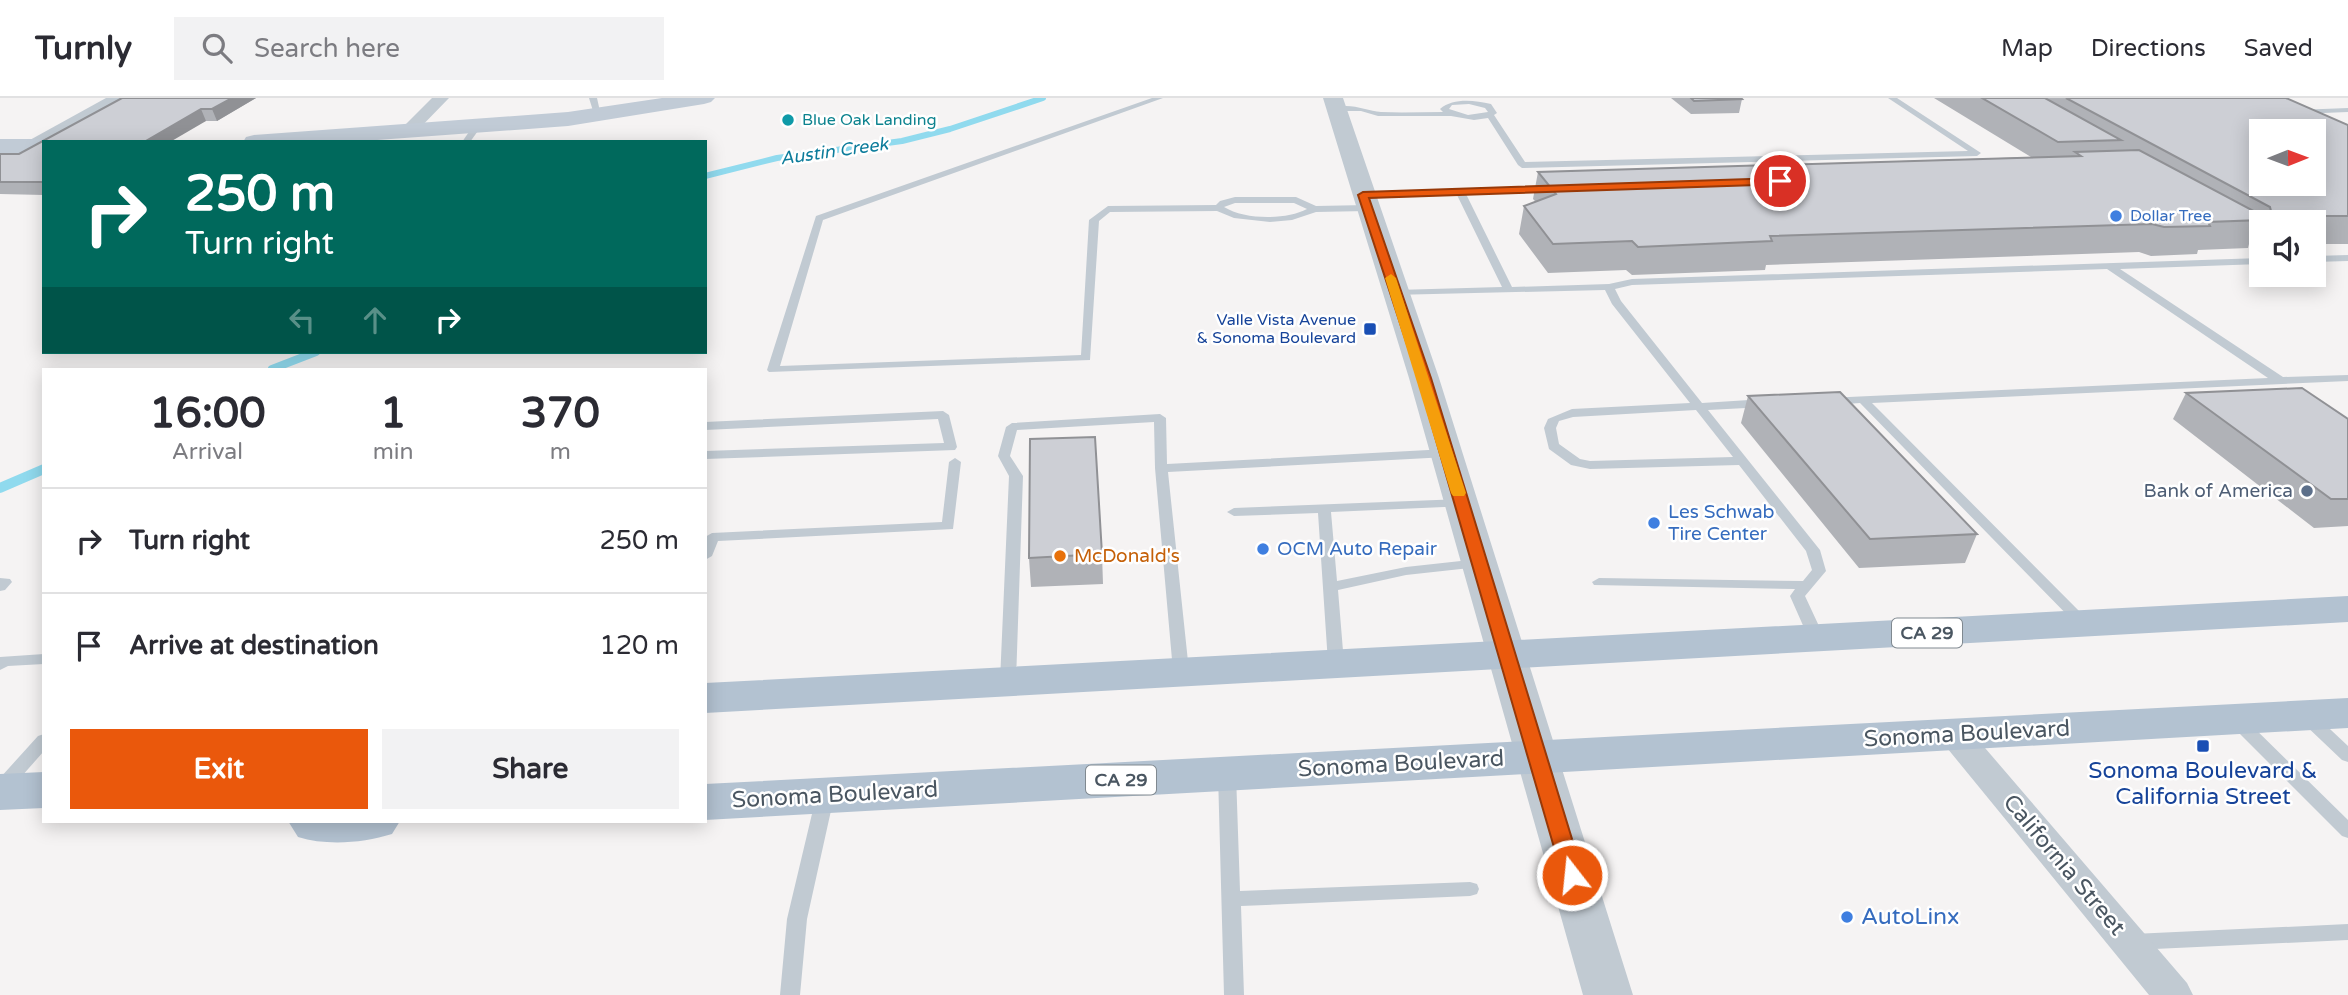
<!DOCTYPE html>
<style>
:root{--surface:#fff;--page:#f2f2f3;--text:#2b2b33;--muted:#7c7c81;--line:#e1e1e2;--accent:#ea580c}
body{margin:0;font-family:"Varela Round",sans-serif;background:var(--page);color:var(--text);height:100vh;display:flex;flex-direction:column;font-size:26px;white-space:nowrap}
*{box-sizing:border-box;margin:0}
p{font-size:23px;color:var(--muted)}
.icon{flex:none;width:38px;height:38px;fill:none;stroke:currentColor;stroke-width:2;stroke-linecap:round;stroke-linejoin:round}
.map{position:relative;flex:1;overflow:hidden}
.panel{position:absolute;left:42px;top:270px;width:665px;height:455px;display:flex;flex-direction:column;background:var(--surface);border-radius:0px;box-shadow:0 4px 18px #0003}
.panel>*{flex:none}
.banner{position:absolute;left:42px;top:42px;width:665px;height:214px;border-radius:0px;box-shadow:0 4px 18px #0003;background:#00695c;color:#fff;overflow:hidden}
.needle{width:46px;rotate:89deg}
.tools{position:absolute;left:2249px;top:21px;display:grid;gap:14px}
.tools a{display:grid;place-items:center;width:77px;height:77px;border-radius:0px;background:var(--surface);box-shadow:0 4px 18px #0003;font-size:35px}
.pin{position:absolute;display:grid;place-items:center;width:60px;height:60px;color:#fff;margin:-30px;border:4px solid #fff;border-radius:50%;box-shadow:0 2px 7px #0007}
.me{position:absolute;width:77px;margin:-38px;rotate:344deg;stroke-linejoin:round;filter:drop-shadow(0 0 5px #0008)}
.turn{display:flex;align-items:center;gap:24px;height:147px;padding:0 28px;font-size:32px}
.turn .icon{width:91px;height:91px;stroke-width:2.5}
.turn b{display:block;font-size:49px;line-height:60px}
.lanes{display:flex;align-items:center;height:66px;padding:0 28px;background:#0003;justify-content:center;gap:35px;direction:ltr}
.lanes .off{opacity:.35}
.eta{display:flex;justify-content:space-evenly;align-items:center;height:119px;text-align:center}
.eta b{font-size:42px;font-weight:800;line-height:49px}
.action{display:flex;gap:14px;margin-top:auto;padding:14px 28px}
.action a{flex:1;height:80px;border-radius:0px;background:var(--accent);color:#fff;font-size:28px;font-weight:800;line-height:80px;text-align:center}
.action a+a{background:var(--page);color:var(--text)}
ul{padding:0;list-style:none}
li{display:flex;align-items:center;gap:21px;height:105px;padding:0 28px;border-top:2px solid var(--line)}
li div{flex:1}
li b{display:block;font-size:26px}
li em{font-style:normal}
header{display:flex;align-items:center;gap:42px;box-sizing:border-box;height:98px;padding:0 35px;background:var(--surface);border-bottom:2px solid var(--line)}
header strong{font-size:33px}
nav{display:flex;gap:38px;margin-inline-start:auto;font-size:24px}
.search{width:490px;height:63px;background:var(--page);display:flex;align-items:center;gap:18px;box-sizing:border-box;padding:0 24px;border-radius:0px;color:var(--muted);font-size:26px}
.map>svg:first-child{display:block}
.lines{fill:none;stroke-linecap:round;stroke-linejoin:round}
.stream-far2{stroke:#90daee;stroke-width:6}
.stream-far1{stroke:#90daee;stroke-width:8}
.stream{stroke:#90daee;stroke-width:10}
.service{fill:#c1cad2;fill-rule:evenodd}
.minor{fill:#c1cad2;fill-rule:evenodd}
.tertiary{fill:#c1cad2;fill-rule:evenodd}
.secondary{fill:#c1cbd6;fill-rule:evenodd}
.primary{fill:#b3c2d1;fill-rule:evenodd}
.wall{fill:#b0b2b7}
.shaded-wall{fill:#909195}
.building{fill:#cdcfd5;stroke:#909195;stroke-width:2;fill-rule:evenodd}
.route{fill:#ea580c;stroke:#983908;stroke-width:2}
.slow{fill:#f59e0b}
.culture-dot{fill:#0f9aa8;stroke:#fff;stroke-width:2.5}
.shop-dot{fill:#3f7fe0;stroke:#fff;stroke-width:2.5}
.transit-dot{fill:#1a4fb4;stroke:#fff;stroke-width:2.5}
.service-dot{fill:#5c6f8a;stroke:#fff;stroke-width:2.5}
.food-dot{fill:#e8710a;stroke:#fff;stroke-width:2.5}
.labels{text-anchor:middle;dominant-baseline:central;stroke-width:5;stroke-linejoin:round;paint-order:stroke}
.far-culture-label{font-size:16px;fill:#0d838f;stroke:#fff;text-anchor:start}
.far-shop-label{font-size:16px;fill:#366cbe;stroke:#fff;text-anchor:start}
.far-transit-label{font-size:16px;fill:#164399;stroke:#fff;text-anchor:end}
.far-water-label{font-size:18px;font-style:italic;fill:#0c7c9b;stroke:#fff}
.shield{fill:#fff;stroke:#808990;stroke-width:2}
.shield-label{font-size:18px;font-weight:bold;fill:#4a5661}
.service-label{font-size:19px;fill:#4e5e75;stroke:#fff;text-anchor:end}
.shop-label{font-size:19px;fill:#366cbe;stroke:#fff;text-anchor:start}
.food-label{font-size:19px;fill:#c56008;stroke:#fff;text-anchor:start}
.near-street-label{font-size:23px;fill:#4a5661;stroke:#fff}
.near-transit-label{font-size:23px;fill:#164399;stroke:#fff}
.near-shop-label{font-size:23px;fill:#366cbe;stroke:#fff;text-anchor:start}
</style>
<header>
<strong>Turnly</strong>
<div class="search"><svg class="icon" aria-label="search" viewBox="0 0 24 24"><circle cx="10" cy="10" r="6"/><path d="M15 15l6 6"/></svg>Search here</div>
<nav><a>Map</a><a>Directions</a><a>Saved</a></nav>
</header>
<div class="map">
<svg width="2348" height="897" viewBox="0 0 2348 897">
<rect width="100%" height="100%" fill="#f5f3f3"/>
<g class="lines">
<path class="stream-far2" d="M705 78 777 60 902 43 950 31 1043 0"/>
<path class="stream-far1" d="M272 271 316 254"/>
<path class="stream" d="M0 390 44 371"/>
<path class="service" d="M589 0H597L601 18 594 16Z
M1152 0H1163L823 122 780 268 1081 257 1089 122 1108 108 1216 107 1220 103 1235 99H1296L1316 108 1367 107 1372 110 1367 113 1316 114 1292 122 1270 124 1234 120 1217 113 1110 114 1099 123 1090 262 769 274 767 272 816 118ZM1235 105H1294L1307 111C1286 122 1245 122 1224 109Z
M1888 0H1897L1981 55 1977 58 1522 70 1518 67 1488 20 1474 22 1451 18H1378L1361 13H1337L1333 11C1348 3 1366 13 1381 14 1402 15 1422 14 1443 14L1440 11C1453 0 1473 2 1491 6L1497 15 1494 17 1525 64 1968 53ZM1469 6 1485 10 1488 14 1468 17 1449 11 1452 7Z
M2348 10V14L2297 16 2293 14 2297 12Z
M473 28 480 30 470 44H462Z
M1557 89 1558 91 1554 94 1466 96 1512 189 1609 186 1632 181 2261 160V166L2120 171 2283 279 2348 277V283L1872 305 2088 522 2091 525 2088 528H2078L1860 305 1831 307 1825 303 1827 300 2268 280 2107 171 1632 187 1615 191 1621 203 1702 305 1765 301 1771 305 1765 309 1708 312 1820 452 1826 473 1805 498 1825 541 1817 546 1809 541 1790 498 1795 491 1594 487 1592 484 1599 480 1803 483 1812 472 1806 453 1739 367 1590 371 1571 367 1549 351 1544 330 1548 321 1572 311 1690 305 1612 206 1605 192 1392 197V193L1396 192 1502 189 1457 97 1363 100 1358 97 1363 94ZM1696 312 1733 359 1590 363 1580 361 1559 346 1556 330 1559 323 1573 319Z
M2348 157V163L2314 164V158Z
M943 313 949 317 957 349 955 352 705 361V353L944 345 938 321 705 332V324Z
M1160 316 1166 320 1167 366 1447 351 1453 355 1447 359 1168 374 1189 573 1187 577H1175L1173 573 1155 370 1154 324 1017 332 1010 358 1023 378 1016 583 1014 587H1002L1000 583 1009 378 998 358 1006 329 1012 325Z
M955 360 961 364 953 431 718 443 712 458 705 462V439L712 435 942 424 949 364Z
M1462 401 1467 402 1469 405 1467 408 1331 414 1337 483 1406 469 1479 461 1486 465 1479 469 1406 477 1338 492 1344 565 1342 569H1330L1328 565 1318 415 1234 418 1227 414 1234 410Z
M0 480 10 481 12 484 5 492 0 493Z
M44 556V566L8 568 0 572V559Z
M2308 614 2314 616 2348 648V664L2342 662 2302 624 2300 620 2302 616Z
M2236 616 2242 618 2348 722V740L2342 738 2230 626 2228 622 2230 618Z
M44 636V653L6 696 0 697V680L38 638Z
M1227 670 1233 672 1236 676 1240 793 1470 784 1477 786 1479 791 1477 796 1470 798 1241 808 1244 897H1224L1218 676 1221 672Z
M825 693 831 694 834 699 807 821 800 897H780L787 821 816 699 819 694Z
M2348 826V842L2133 852 2126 850 2123 844 2126 838 2133 836Z"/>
<path class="minor" d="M106 0H126L33 52 27 53 19 48Z
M432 0H449L413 37H401L399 34 401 31Z
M1955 625 1967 629 2187 885 2193 897H2149L1943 645 1938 637 1943 629Z"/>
<path class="tertiary" d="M1323 0H1343L1439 280 1633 897H1583L1409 280Z"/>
<path class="secondary" d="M662 0H715L711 4 704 6 568 28 350 44H243L246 39 254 37 568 14Z
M0 41H44L53 44H44V55H0Z"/>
<path class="primary" d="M2348 498V524L705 615V585Z
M2348 600V630L705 722V686Z
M44 674V710L0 712V676Z
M288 723H400L392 736C363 745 327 748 298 739Z"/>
</g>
<path class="wall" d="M122 0H256L217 23H206L44 44V97L0 96V56H19Z
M1671 0H1741L1742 1 1739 15 1691 16Z
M1934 0H2286L2348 27V146H2314V124H2261V146H2249L2248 150 2198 152 2197 156 2151 158 2139 154 1766 167 1765 172 1632 177 1626 172 1548 175 1519 136 1524 108 1536 104 1533 101 1538 74 2031 59Z
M2186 295 2348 321V428L2314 430 2173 321Z
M1748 298 1977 436 1965 465 1859 470 1741 325Z
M1102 456 1103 486 1031 489 1029 460Z"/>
<path class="shaded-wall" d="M232 0H256L217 23 212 11Z
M201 11 206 23 170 44H144Z"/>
<path class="building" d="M122 0H232L212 11H201L144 44H44V84H0V56H19Z
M1691 0H1741L1742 1 1694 3Z
M1982 0H2045L2121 42 2058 44Z
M2066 0H2286L2348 27V118H2255L2261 122 2208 124 2210 128 2164 129 2152 126 1770 138 1772 143 1638 149 1632 143 1553 146 1524 108 1556 96 1538 74 2081 58 2075 54 2139 52 2259 116 2271 113 2270 109ZM2261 33H2314V86H2261Z
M2302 290 2348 321V401H2331L2186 295Z
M1840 294 1977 436 1870 441 1748 298Z
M1095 339 1102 456 1029 460 1030 341Z"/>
<path class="route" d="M1780 80 1784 81V86L1369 100 1431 280 1583 777 1580 783 1572 786 1565 783 1562 777 1418 280 1358 97 1363 94Z"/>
<path class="slow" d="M1391 176 1396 180 1466 395 1464 398H1453L1451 395 1385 180Z"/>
<circle class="culture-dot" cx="788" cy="22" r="7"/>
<g class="shop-dot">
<circle cx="2116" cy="118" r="7"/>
<circle cx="1654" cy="425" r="7"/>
<circle cx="1263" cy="451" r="7"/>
<circle cx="1847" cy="819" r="7"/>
</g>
<g class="transit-dot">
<rect x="1363" y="224" width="14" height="14" rx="3.5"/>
<rect x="2196" y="641" width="14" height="14" rx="3.5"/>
</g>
<circle class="service-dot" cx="2307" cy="393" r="7"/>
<circle class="food-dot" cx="1060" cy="458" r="7"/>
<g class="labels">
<g class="far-culture-label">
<text x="802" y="22">Blue Oak Landing</text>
</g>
<g class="far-shop-label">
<text x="2130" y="118">Dollar Tree</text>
</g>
<g class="far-transit-label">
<text x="1356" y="222">Valle Vista Avenue<tspan x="1356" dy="18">&amp; Sonoma Boulevard</tspan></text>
</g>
<g class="far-water-label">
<text transform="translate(834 53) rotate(-8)">Austin Creek</text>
</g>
<g class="shield">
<rect x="1892" y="520.5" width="70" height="29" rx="5"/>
<rect x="1086" y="667.5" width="70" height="29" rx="5"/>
</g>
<g class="shield-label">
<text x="1927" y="535">CA 29</text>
<text x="1121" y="682">CA 29</text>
</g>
<g class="service-label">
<text x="2293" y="393">Bank of America</text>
</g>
<g class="shop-label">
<text x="1668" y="414">Les Schwab<tspan x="1668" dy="22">Tire Center</tspan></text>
<text x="1277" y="451">OCM Auto Repair</text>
</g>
<g class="food-label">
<text x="1074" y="458">McDonald's</text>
</g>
<g class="near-street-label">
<text transform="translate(1967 636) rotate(-3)">Sonoma Boulevard</text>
<text transform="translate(1401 666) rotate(-3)">Sonoma Boulevard</text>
<text transform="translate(835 697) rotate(-3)">Sonoma Boulevard</text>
<text transform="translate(2064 767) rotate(50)">California Street</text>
</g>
<g class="near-transit-label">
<text x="2203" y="673">Sonoma Boulevard &amp;<tspan x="2203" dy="26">California Street</tspan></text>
</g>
<g class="near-shop-label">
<text x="1861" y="819">AutoLinx</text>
</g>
</g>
</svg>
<div class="tools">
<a><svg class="needle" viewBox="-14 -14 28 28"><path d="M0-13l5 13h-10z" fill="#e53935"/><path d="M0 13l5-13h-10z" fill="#7c7c81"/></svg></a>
<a><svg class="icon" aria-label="sound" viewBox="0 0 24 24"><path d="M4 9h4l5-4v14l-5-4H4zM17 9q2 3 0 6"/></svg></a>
</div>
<div class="pin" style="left:1780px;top:83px;background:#d93025"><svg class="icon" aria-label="arrive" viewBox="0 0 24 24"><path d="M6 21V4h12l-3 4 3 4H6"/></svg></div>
<svg class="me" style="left:1572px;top:777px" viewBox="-20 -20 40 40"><circle r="17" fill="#ea580c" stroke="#fff" stroke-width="3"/><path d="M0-11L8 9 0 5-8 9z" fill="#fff"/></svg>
<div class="banner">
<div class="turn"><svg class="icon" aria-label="right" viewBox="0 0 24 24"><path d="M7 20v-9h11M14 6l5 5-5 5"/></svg><div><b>250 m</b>Turn right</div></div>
<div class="lanes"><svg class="icon off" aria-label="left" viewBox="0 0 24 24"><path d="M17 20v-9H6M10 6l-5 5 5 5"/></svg><svg class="icon off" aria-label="ahead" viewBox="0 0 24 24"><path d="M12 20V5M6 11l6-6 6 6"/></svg><svg class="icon" aria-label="right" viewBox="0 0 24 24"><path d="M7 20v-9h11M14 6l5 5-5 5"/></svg></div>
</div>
<section class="panel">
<div class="eta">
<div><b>16:00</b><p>Arrival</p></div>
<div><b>1</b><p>min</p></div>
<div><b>370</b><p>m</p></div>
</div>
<ul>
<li><svg class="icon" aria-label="right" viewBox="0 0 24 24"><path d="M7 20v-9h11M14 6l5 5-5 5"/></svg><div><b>Turn right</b></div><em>250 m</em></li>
<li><svg class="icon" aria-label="arrive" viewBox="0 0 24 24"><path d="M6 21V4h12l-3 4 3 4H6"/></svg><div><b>Arrive at destination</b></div><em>120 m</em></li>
</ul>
<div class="action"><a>Exit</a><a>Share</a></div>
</section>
</div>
